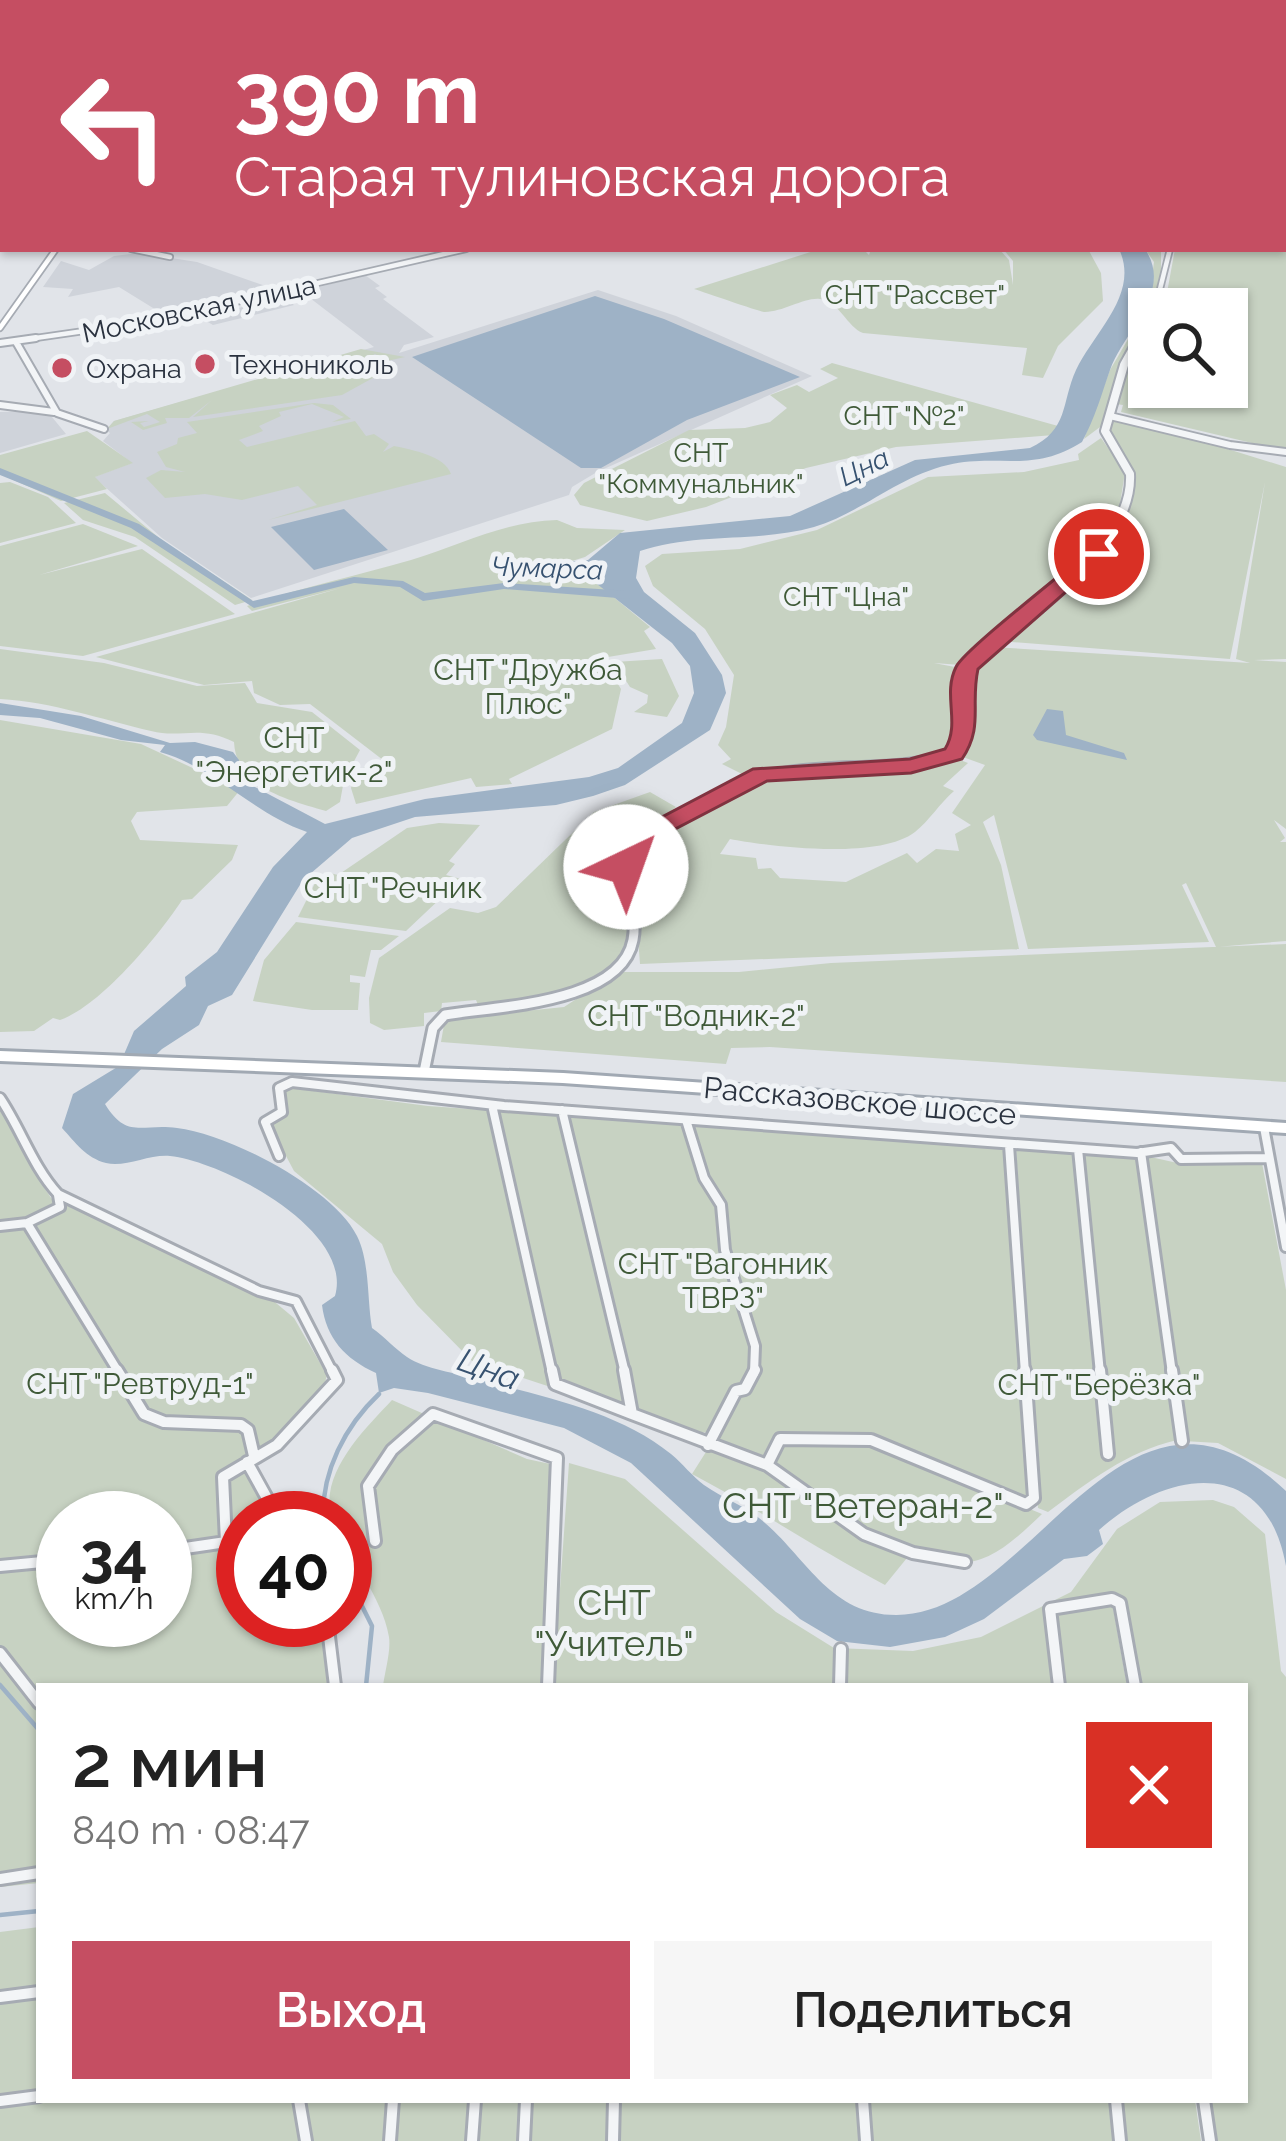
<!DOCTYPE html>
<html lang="ru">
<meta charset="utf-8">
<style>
:root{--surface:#fff;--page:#f6f6f6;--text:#222;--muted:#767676;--accent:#c54e62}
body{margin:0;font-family:Raleway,sans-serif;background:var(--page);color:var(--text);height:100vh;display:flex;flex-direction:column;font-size:45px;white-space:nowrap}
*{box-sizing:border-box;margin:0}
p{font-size:39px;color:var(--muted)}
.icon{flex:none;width:66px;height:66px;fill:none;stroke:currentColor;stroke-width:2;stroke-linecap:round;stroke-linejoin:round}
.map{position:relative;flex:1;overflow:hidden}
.panel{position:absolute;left:36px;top:1683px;width:1212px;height:420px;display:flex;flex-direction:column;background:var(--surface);border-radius:0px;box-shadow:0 3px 9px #0004}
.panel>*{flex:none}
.hud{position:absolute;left:0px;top:0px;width:1287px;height:252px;box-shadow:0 3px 9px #0004;background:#c54e62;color:#fff;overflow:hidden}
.buttons{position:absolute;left:1128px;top:288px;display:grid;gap:24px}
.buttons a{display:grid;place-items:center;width:120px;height:120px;border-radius:0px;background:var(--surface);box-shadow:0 3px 9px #0004;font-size:60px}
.speed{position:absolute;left:36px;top:1491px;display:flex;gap:24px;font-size:60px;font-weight:700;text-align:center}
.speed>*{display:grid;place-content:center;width:156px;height:156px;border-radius:50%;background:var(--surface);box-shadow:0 3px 9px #0004;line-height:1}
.speed small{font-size:30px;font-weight:400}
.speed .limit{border:18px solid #d22;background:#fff;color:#111}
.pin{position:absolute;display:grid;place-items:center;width:102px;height:102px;color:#fff;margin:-51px;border:6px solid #fff;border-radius:50%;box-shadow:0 3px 12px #0007}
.me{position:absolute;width:132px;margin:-66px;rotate:42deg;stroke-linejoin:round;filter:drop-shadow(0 0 9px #0008)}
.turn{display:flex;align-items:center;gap:42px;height:252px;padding:0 36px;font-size:54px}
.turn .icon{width:156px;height:156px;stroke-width:2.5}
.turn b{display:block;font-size:84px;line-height:102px}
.round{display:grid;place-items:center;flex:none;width:126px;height:126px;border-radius:0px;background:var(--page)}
.headline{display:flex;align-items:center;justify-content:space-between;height:204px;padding:0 36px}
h1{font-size:72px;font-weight:600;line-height:90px}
.button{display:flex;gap:24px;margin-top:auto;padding:24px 36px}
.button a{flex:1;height:138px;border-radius:0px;background:var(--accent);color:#fff;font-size:48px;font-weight:600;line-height:138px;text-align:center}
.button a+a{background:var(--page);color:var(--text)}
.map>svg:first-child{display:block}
.built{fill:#cfd3da}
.green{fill:#c7d2c2;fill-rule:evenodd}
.water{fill:#9eb2c6}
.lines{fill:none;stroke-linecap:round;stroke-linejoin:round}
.stream{stroke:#9eb2c6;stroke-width:4.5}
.river{fill:#9eb2c6;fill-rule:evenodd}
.minor-far3-casing{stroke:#a6abb3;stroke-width:8}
.minor-far2-casing{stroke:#a6abb3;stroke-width:10}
.minor-far1-casing{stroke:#a6abb3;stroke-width:14}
.minor-casing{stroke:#a6abb3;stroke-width:16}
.tertiary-far2-casing{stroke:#a6abb3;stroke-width:8}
.tertiary-far1-casing{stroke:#a6abb3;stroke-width:12}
.tertiary-casing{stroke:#a6abb3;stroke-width:15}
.secondary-casing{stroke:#a6abb3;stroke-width:8}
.primary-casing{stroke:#a1a9b3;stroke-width:16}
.minor-far3{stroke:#f3f5f7;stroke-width:4.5}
.minor-far2{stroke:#f3f5f7;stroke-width:6}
.minor-far1{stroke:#f3f5f7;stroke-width:8}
.minor{stroke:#f3f5f7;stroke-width:10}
.tertiary-far2{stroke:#f3f5f7;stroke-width:4.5}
.tertiary-far1{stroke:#f3f5f7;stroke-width:8}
.tertiary{stroke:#f3f5f7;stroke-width:9}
.secondary{stroke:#fff;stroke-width:4.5}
.primary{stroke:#fff;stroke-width:10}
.rail{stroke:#7b8491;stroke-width:3;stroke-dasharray:3 8;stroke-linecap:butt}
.route{fill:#c54e62;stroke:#803340;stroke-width:3}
.poi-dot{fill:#c54e62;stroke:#f0f3f6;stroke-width:4.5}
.labels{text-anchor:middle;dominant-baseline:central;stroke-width:10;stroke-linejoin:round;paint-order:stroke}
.far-park-label{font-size:27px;fill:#3f5a38;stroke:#f0f3f6}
.far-street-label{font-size:27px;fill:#2a323f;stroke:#f0f3f6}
.far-poi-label{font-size:27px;fill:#2a323f;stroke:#f0f3f6;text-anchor:start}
.far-water-label{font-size:27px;font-style:italic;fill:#375270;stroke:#f0f3f6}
.park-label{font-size:30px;fill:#3f5a38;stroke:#f0f3f6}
.street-label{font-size:30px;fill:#2a323f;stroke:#f0f3f6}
.water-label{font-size:33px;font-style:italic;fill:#375270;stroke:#f0f3f6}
.near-park-label{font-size:36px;fill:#3f5a38;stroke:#f0f3f6}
</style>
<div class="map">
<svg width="1286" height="2141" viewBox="0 0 1286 2141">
<rect width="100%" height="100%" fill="#e1e4e9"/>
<path class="built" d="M0 0H651L3 3V74Z
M139 253 197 262 277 290 166 316 119 287 68 297 73 289 43 287 61 261 89 270 114 256Z
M365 275 380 286 375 288 387 297 383 299 434 337 404 345 399 353 598 290 676 316 812 376 597 472 572 487 569 495 251 598 162 538 94 477 132 463 103 441 110 433 106 430 114 421 374 347 306 295 288 300 294 305 213 325 201 318Z
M47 411 66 434 0 453V412Z"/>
<path class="green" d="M1286 217V451L1121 412 1123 405 1116 404 1127 369 1149 333V387H1227V309H1164L1175 249H1284Z
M820 249H863L869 255 871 249H999L1009 260 1013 285V261L1003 249H1088L1101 273 1103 301 1058 346 1043 378 1022 375 1027 348 863 333C847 327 839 301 820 299 805 297 783 312 765 312 760 312 707 293 694 289Z
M1145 249H1161V284L1154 309H1149L1118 373 1104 424 1084 439 1110 370 1148 305 1154 262Z
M361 349 405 357 387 361 375 354 348 368H327L332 378 383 363 391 368 342 395 193 417 212 400 189 418H165L167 423 143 430 131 422 149 421 140 423 144 427 160 422 147 414 107 429 114 421Z
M832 363 1058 426 1054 435 896 447 806 468 706 507 647 521 580 505 574 495 584 483 689 430 745 428 770 422 787 408 770 395 797 385 809 392 838 378 820 369Z
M314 403 333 405 351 419 332 422 344 417 312 404 279 412 281 416 259 426 263 431 239 440 247 447 355 421 366 436 374 434 389 444 383 452 394 446C413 450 445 456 451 474L268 520 317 505 298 486 242 500 205 494 165 498 146 478 161 470 185 472 166 467 157 452 177 444 178 438 197 433 187 422Z
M1114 419H1131L1286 467V659L1254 660 1286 662V829L1274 820 1285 838 1280 842H1286V941L1216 947 1186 883 1182 885 1209 942 1028 949 994 815 983 822 1001 865 1019 949 640 964 632 858 656 834 766 777 920 771 955 758 968 763 943 786 954 791C940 803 929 821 915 832 879 860 771 847 730 839L720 854 756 858 758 869 771 868 780 878 846 882 907 853 917 863 936 849 959 851 955 834 971 825 952 813 985 765 960 756 970 739 968 675 992 647 1250 663 1236 659 1265 482 1230 659 1000 641 1105 552 1134 477 1108 435Z
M87 431 133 463 95 477 107 489 61 501 0 474V455Z
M1101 438 1125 472 1120 504 1094 552 1048 541 1091 557 961 665 934 663 960 668 958 741 950 751 910 763 776 768 742 774 722 764 731 759 718 745 726 727 734 675 705 629 653 586 645 566 662 554 740 549 817 530 928 477 1024 472 1079 460 1078 454Z
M10 482 48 497 76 523 0 543V483Z
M105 493 164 542 252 600 235 605 135 537 83 520 64 503Z
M557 520 577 528 625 530 585 557 559 565 599 585 650 627 644 631 656 649 602 658 621 689 612 729 509 779 512 784 476 787 471 778 356 804 351 788 356 771 383 760 310 704 280 705 254 693 252 681 204 685 96 657 341 588 252 611 247 606C302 587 356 576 411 560 460 545 505 521 557 520Z
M83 524 138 546 39 575 142 549 235 614 83 656 0 646V546Z
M0 649 104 663 197 686 245 683 257 703 312 712 360 750 344 780 340 802 326 811C289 800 236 788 234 742 199 724 182 739 151 731 99 719 53 702 0 699Z
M662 659 679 696 667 717 634 712 647 703 648 695 630 687 614 662Z
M0 720 141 744 240 790 227 806 137 812 131 821 140 840 238 845 232 860 192 899 182 900C160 934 101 1006 60 1020L53 1018 34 1031 0 1032Z
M650 792 676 807 624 848C615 876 627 903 627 932 625 993 522 999 478 1005L476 1000 442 1003 441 1011 424 1013V1026L384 1030 370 1023 369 998 379 958 450 908 478 913 496 907 594 812Z
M439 823 480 825 449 861 455 864 446 875 461 879 406 931 298 917 316 881 326 872 338 875 407 828Z
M296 922 399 936 381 950H371L365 977 350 975V982L360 983 358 1010H312L253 1001 264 960Z
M1286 944V1082L770 1047 731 1048 726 1064 441 1042 445 1019 564 1007 618 972H739L831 963Z
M284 1087 428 1106 1004 1146 1029 1498 870 1437 769 1439 869 1442 1042 1514C998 1556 973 1577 911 1553L885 1585C817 1549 758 1509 692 1474L718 1433 687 1432 472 1361 417 1305 393 1272 382 1244 294 1171 268 1122 284 1118Z
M0 1096 27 1139 45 1189 58 1208 75 1201 264 1293 294 1318 327 1375C318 1416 279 1445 245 1466L267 1518H243V1620H323L327 1686H39V1883L0 1887ZM63 1518H165V1620H63Z
M1016 1148 1140 1156 1177 1440C1126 1452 1090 1481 1048 1512L1038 1508Z
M1146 1156 1182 1164 1262 1163 1286 1290V1479L1218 1443 1183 1441Z
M392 1400 527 1459 555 1465 542 1686H383C385 1671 391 1651 389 1637 382 1593 345 1562 345 1518H332C318 1474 365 1429 392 1400Z
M569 1463 625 1479 776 1612 834 1648 913 1651 981 1637 1071 1592 1117 1529 1160 1502 1213 1500 1234 1507 1265 1534 1281 1671 1286 1677V2141H1216L1209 2100H1245V1686H1139L1122 1602H1112L1127 1686H553Z
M39 1927V2100H294L300 2141H0V1932Z
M303 2100H519L517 2141H309Z
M531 2100H857L859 2141H529Z
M870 2100H1195L1201 2141H872Z"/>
<path class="water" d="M1119 249H1145C1174 292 1124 331 1110 370 1101 396 1095 418 1082 442 1032 474 998 453 948 465 899 476 861 513 814 527 757 543 696 532 640 551L636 578 644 592 695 633 722 675 726 693 710 730 625 785 593 796 556 805 415 817 352 838 303 880 232 995 208 1006 199 1025 162 1049 105 1104C127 1140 142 1123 177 1128 229 1134 333 1188 357 1236 370 1262 367 1300 372 1328 385 1337 395 1349 407 1357 425 1369 456 1373 477 1379 541 1396 618 1411 671 1454 683 1464 692 1476 704 1485 722 1498 743 1505 759 1518 805 1554 828 1615 896 1615 1032 1616 1123 1336 1286 1491V1566C1266 1454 1167 1469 1099 1530L1103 1544 1087 1556 1064 1559 984 1619 945 1637 890 1647 837 1641 800 1619 631 1463 564 1428 428 1393 394 1388 379 1393 376 1373C345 1359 326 1338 322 1305L335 1296C354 1231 225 1162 170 1156 149 1154 125 1168 106 1163 86 1158 75 1142 62 1128L73 1094 119 1066 134 1031 186 986 185 977 217 952 273 867 307 832C252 813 216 768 160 752L165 745 121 740 40 718 0 715V703L81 716 170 743 195 742 233 752 239 760 240 779 325 824 425 799 589 777 618 768 682 723 694 693 690 666 672 643 569 562 588 560 620 533 790 516 915 460 1030 448C1069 430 1061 403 1076 370 1095 331 1140 294 1119 249Z
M595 296 664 319 800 377 687 420 601 468H581L412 357Z
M344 509 388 550 314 570 271 527Z
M1047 709 1063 711 1066 735 1124 753 1127 760 1037 740 1033 735Z"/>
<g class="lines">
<path class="stream" d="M323 1518C322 1471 345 1426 379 1394
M345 1572 372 1626 366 1686
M0 1685 39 1730
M0 1915 39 1911"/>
<path class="river" d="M0 468 139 524 253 601 354 577 403 581 425 593 504 583 630 591 636 595 630 599 504 589 423 601 400 587 354 583 254 608 131 528 0 475Z"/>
<defs>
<path id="minor-far3" d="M131 249 170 257
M15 341 153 321 466 249"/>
<path id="minor-far2" d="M16 342 57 413 104 429
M0 343 36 338
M0 405 54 412
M1110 416 1230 445 1286 452"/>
<path id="minor-far1" d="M0 1098C21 1129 33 1167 58 1194L259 1291 296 1301 333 1373
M492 1105 552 1373
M562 1110 625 1373
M686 1120 704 1178 721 1205 725 1250 755 1346 754 1373
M1264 1127 1286 1247
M1009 1145 1025 1373
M1078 1149 1100 1373
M1141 1152 1172 1373
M279 1156 265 1122 282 1112 279 1088 292 1082 504 1106 1137 1153 1171 1148 1181 1159 1269 1158
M58 1195 60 1207 27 1223 119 1373
M0 1226 27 1223"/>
<path id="minor" d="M117 1370 144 1414 164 1422 241 1425 248 1430 254 1456
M552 1370 555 1384 632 1414
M624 1370 632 1414 767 1465 780 1439 871 1440 1026 1504 1034 1498 1025 1370
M1100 1370 1108 1454
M1172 1370 1182 1441
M708 1445 736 1391 745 1389 755 1370
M247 1462 278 1518
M767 1465 864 1534 913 1553 965 1562
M375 1541 368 1486 392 1450 433 1414 557 1458 548 1686
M165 1551 226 1542 223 1477 277 1445 337 1380 332 1370
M0 1566 63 1560
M327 1620 335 1686
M0 1653 39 1703
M840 1686 841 1649
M1059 1686 1050 1609 1112 1599 1120 1603 1135 1686
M0 1879 39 1873
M0 1997 39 1992
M299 2100 306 2141
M863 2100 866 2141
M1116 2100 1120 2141
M1204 2100 1210 2141
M0 2101 39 2096
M390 2141 393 2100
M472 2141 475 2100
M524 2141 526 2100
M613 2141 614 2100"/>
<path id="tertiary-far2" d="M1249 0 1255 3
M1155 309 1170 249
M1137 341 1149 319"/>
<path id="tertiary-far1" d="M737 787C803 753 888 778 958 751L965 732 967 667C1019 623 1134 550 1130 474L1105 431 1124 365 1139 338"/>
<path id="tertiary" d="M424 1072 433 1028 445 1015C497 1006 621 1004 633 940 638 913 626 883 628 856L651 832 743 784"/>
<path id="secondary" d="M0 328 56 249"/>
<path id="primary" d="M0 1056 563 1078 1286 1128"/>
</defs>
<use href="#minor-far3" class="minor-far3-casing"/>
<use href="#minor-far2" class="minor-far2-casing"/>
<use href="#minor-far1" class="minor-far1-casing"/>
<use href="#minor" class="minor-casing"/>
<use href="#tertiary-far2" class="tertiary-far2-casing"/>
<use href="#tertiary-far1" class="tertiary-far1-casing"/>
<use href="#tertiary" class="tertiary-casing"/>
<use href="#secondary" class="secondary-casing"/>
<use href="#primary" class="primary-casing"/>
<use href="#minor-far3" class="minor-far3"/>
<use href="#minor-far2" class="minor-far2"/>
<use href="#minor-far1" class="minor-far1"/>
<use href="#minor" class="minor"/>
<use href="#tertiary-far2" class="tertiary-far2"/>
<use href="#tertiary-far1" class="tertiary-far1"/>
<use href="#tertiary" class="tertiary"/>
<use href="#secondary" class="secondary"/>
<use href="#primary" class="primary"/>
<path class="rail" d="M191 0 205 3
M278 0 291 3
M440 0 453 3"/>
</g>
<path class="route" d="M1091 549 1109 554 978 669C970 706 984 726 962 759L911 773 767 781 660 837 642 853 635 872H618L614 867 622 845 643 827 753 769 910 759 945 749C961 723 942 695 956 667 965 649 1069 569 1091 549Z"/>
<g class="poi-dot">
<circle cx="205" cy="364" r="12"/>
<circle cx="62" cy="368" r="12"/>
</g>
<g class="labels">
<g class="far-park-label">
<text x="915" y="294">СНТ "Рассвет"</text>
<text x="904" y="415">СНТ "№2"</text>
<text x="701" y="452">СНТ<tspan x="701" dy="31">"Коммунальник"</tspan></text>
<text x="846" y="596">СНТ "Цна"</text>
</g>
<g class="far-street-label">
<text transform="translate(199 309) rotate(-12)">Московская улица</text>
</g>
<g class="far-poi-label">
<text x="229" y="364">Технониколь</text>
<text x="86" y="368">Охрана</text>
</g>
<g class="far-water-label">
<text transform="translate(864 467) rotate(-26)">Цна</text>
<text transform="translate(547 568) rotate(2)">Чумарса</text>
</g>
<g class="park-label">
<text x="528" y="669">СНТ "Дружба<tspan x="528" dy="34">Плюс"</tspan></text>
<text x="294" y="737">СНТ<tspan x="294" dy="34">"Энергетик-2"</tspan></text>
<text x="393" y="887">СНТ "Речник</text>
<text x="696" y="1015">СНТ "Водник-2"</text>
<text x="723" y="1263">СНТ "Вагонник<tspan x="723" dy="34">ТВРЗ"</tspan></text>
<text x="140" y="1383">СНТ "Ревтруд-1"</text>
<text x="1099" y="1384">СНТ "Берёзка"</text>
</g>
<g class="street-label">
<text transform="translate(860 1101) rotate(5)">Рассказовское шоссе</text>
</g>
<g class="water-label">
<text transform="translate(489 1369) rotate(20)">Цна</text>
</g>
<g class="near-park-label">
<text x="863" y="1505">СНТ "Ветеран-2"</text>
<text x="614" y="1602">СНТ<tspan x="614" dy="41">"Учитель"</tspan></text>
</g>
</g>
</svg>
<div class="buttons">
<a><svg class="icon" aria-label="search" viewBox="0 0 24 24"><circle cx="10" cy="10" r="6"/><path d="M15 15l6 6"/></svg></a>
</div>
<div class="speed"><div>34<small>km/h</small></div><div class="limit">40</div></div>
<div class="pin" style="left:1099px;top:554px;background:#d93025"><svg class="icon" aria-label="arrive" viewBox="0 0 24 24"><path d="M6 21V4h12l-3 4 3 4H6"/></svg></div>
<svg class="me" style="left:626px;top:867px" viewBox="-20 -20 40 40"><circle r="19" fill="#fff"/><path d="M0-13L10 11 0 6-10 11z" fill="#c54e62"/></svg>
<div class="hud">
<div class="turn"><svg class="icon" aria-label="left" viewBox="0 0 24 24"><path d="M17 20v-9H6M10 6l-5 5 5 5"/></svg><div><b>390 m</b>Старая тулиновская дорога</div></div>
</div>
<section class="panel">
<div class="headline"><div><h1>2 мин</h1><p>840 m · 08:47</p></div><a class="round" style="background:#d93025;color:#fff"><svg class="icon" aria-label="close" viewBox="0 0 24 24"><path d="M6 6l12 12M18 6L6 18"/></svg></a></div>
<div class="button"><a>Выход</a><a>Поделиться</a></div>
</section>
</div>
